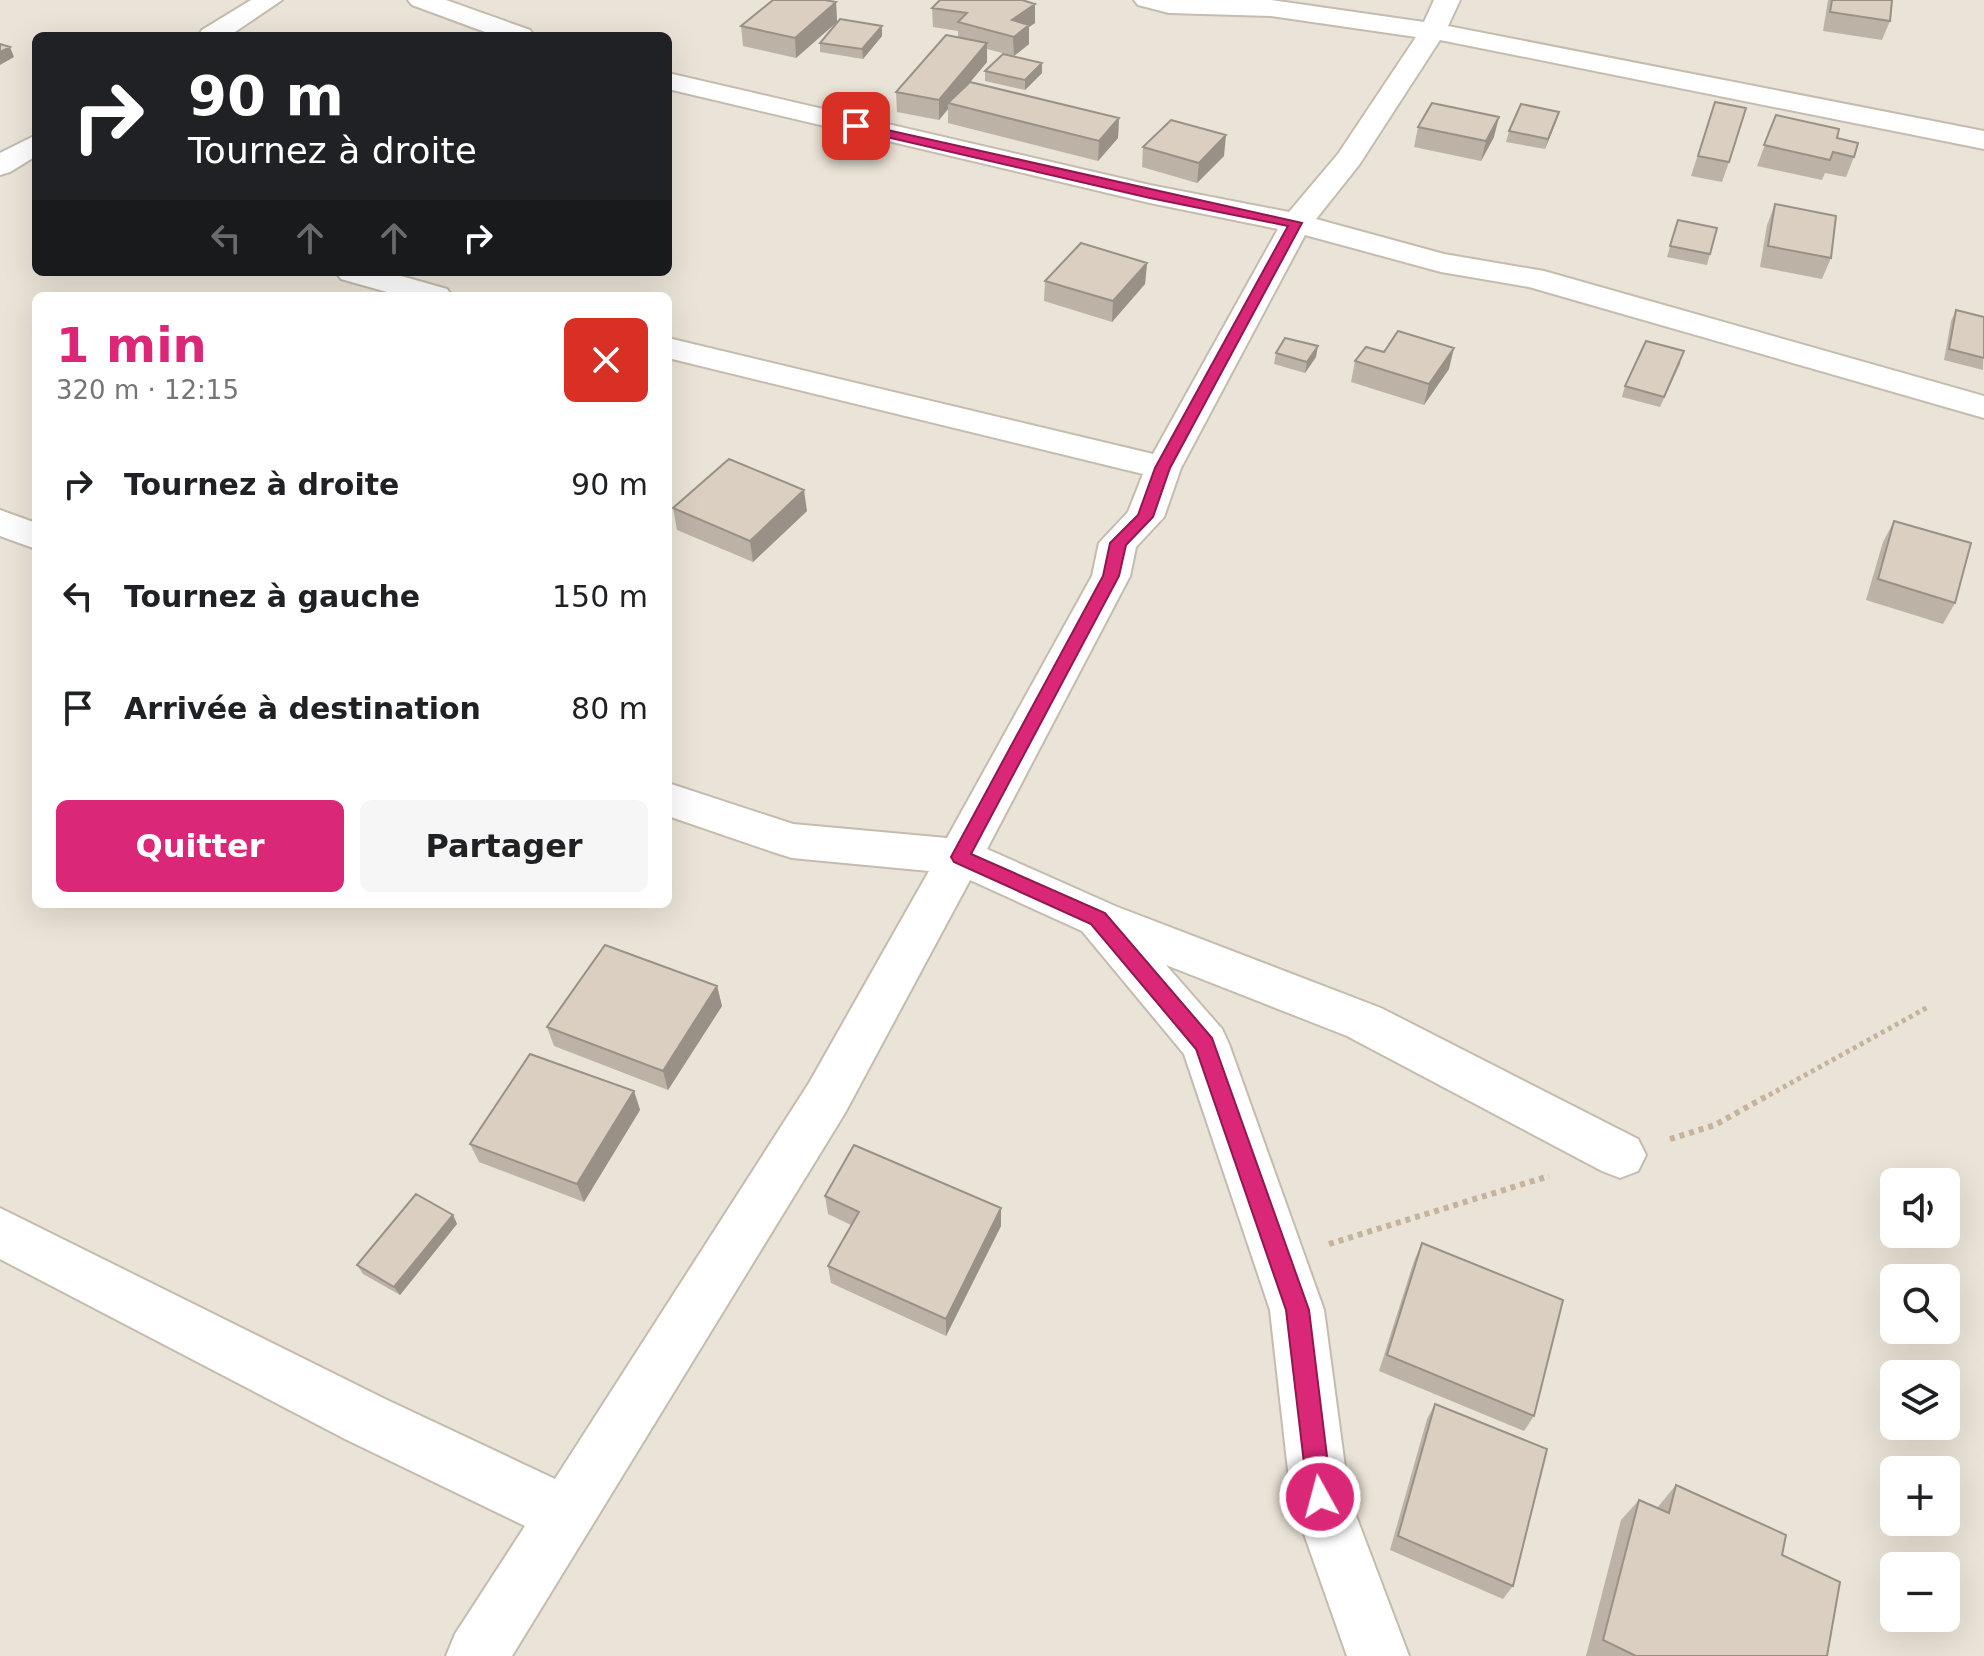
<!DOCTYPE html>
<html lang="fr">
<meta charset="utf-8">
<style>
:root{--surface:#fff;--page:#f6f6f6;--text:#202124;--muted:#757577;--accent:#db2777}
body{margin:0;font-family:"DejaVu Sans",sans-serif;background:var(--page);color:var(--text);height:100vh;display:flex;flex-direction:column;font-size:30px;white-space:nowrap}
*{box-sizing:border-box;margin:0}
p{font-size:26px;color:var(--muted)}
.icon{flex:none;width:44px;height:44px;fill:none;stroke:currentColor;stroke-width:2;stroke-linecap:round;stroke-linejoin:round}
.map{position:relative;flex:1;overflow:hidden}
.panel{position:absolute;left:32px;top:292px;width:640px;height:616px;display:flex;flex-direction:column;background:var(--surface);border-radius:12px;box-shadow:0 8px 32px #0002}
.panel>*{flex:none}
.top-card{position:absolute;left:32px;top:32px;width:640px;height:244px;border-radius:12px;box-shadow:0 8px 32px #0002;background:#202124;color:#fff;overflow:hidden}
.buttons{position:absolute;left:1880px;top:1168px;display:grid;gap:16px}
.buttons a{display:grid;place-items:center;width:80px;height:80px;border-radius:12px;background:var(--surface);box-shadow:0 8px 32px #0002;font-size:40px}
.pin{position:absolute;display:grid;place-items:center;width:68px;height:68px;color:#fff;margin:-34px;border-radius:16px;box-shadow:0 4px 12px #0006}
.me{position:absolute;width:88px;margin:-44px;rotate:353deg;stroke-linejoin:round;filter:drop-shadow(0 0 6px #0008)}
.turn{display:flex;align-items:center;gap:28px;height:168px;padding:0 24px;font-size:36px}
.turn .icon{width:104px;height:104px;stroke-width:2.5}
.turn b{display:block;font-size:56px;line-height:68px}
.lanes{display:flex;align-items:center;height:76px;padding:0 24px;background:#0003;justify-content:center;gap:40px;direction:ltr}
.lanes .off{opacity:.35}
.round{display:grid;place-items:center;flex:none;width:84px;height:84px;border-radius:12px;background:var(--page)}
.headline{display:flex;align-items:center;justify-content:space-between;height:136px;padding:0 24px}
h1{font-size:48px;font-weight:600;line-height:60px;color:var(--accent)}
.action{display:flex;gap:16px;margin-top:auto;padding:16px 24px}
.action a{flex:1;height:92px;border-radius:12px;background:var(--accent);color:#fff;font-size:32px;font-weight:600;line-height:92px;text-align:center}
.action a+a{background:var(--page);color:var(--text)}
ul{padding:0;list-style:none}
li{display:flex;align-items:center;gap:24px;height:112px;padding:0 24px}
li div{flex:1}
li b{display:block;font-size:30px}
li em{font-style:normal}
.map>svg:first-child{display:block}
.residential{fill:#eae3d7;fill-rule:evenodd}
.lines{fill:none;stroke-linecap:round;stroke-linejoin:round}
.minor-casing{stroke:#c5bbae;stroke-width:4}
.path-far1{stroke:#c5b39b;stroke-width:5;stroke-dasharray:4 4;stroke-linecap:butt}
.path{stroke:#c5b39b;stroke-width:6;stroke-dasharray:5 5;stroke-linecap:butt}
.minor{fill:#fff;fill-rule:evenodd}
.wall{fill:#bcb2a6}
.shaded-wall{fill:#999187}
.building{fill:#dbcfc1;stroke:#999187;stroke-width:2}
.route{fill:#db2777;stroke:#8e194d;stroke-width:2}
</style>
<div class="map">
<svg width="1984" height="1656" viewBox="0 0 1984 1656">
<rect width="100%" height="100%" fill="#f6f1e9"/>
<path class="residential" d="M0 0H1984V1656H0ZM36 36H668V272H36ZM36 296H668V904H36ZM1894 1182H1946V1234H1894ZM1894 1278H1946V1330H1894ZM1894 1374H1946V1426H1894ZM1894 1470H1946V1522H1894ZM1894 1566H1946V1618H1894Z"/>
<g class="lines">
<defs>
<path id="minor" d="M251 0H282L229 36H198L202 30Z
M408 0H446L530 30 534 36H496L412 5Z
M1134 0H1271L1424 22 1434 0H1460L1448 26 1984 131V149L1440 40 1359 165 1316 219 1444 254 1544 271 1984 396V418L1529 287 1441 272 1305 235 1181 468 1164 517 1136 547 1130 576 987 849 1115 906 1381 1008 1638 1139 1646 1155 1638 1171 1620 1178 1602 1171 1347 1036 1166 965 1222 1029 1229 1044 1324 1310 1349 1497 1409 1656H1347L1291 1497 1270 1310 1184 1054 1082 931 970 880 845 1113 512 1656H446L455 1634 525 1526 345 1439 0 1259V1208L385 1399 555 1479 809 1083 929 871 792 858 776 853 668 816V783L793 824 947 838 1092 576 1099 543 1128 512 1143 474 668 358V338L1153 454 1278 229 1150 203 668 89V73L1150 185 1289 212 1338 154 1416 37 1271 16 1169 13 1138 5Z
M36 135V156L10 172 0 175V153Z
M336 272H387L447 289 452 296H401L341 279Z
M0 510 36 523V549L0 536Z"/>
</defs>
<use href="#minor" class="minor-casing"/>
<path class="path-far1" d="M1762 1099 1928 1007"/>
<path class="path" d="M1670 1139 1715 1125 1765 1097
M1329 1244 1549 1176"/>
<use href="#minor" class="minor"/>
</g>
<path class="wall" d="M1828 0H1832L1890 21 1882 40 1823 31Z
M836 2 837 22 796 58 743 46 741 26Z
M1035 4V23L1029 27V44L1014 56 987 49V62L970 82 1119 118 1118 138 1098 161 948 123V109L939 120 897 112 896 92 958 37V31L933 27 932 8Z
M882 36 863 59 820 52V43Z
M1042 63V73L1025 90 985 81V71Z
M1715 102 1729 162 1722 182 1691 176Z
M1776 115 1837 138 1854 157 1846 177 1825 173 1822 180 1757 166Z
M1556 122 1545 149 1506 142 1509 131Z
M1418 127 1494 137 1481 161 1414 147Z
M1143 147 1224 156 1197 183 1142 167Z
M1775 204 1831 258 1822 279 1760 267 1767 225Z
M1678 220 1710 254 1707 265 1667 257Z
M1147 263 1145 284 1112 322 1044 301 1045 281Z
M1956 310 1984 317 1983 370 1944 360 1951 321Z
M1384 352 1449 369 1424 405 1351 382 1355 361Z
M1276 353 1316 357 1305 373 1274 364Z
M1681 362 1660 407 1622 397 1625 386Z
M673 508 807 511 753 562 677 530Z
M1894 521 1955 603 1943 624 1866 600 1883 542Z
M717 986 722 1006 668 1090 554 1046 547 1027Z
M634 1091 640 1110 584 1202 479 1162 470 1144Z
M825 1196 1001 1226 946 1336 831 1283 828 1266 851 1225 828 1214Z
M453 1215 457 1224 400 1295 363 1274 357 1265Z
M1422 1243 1534 1416 1524 1431 1379 1371 1414 1261Z
M1435 1404 1513 1586 1503 1599 1390 1550 1427 1419Z
M1676 1485 1782 1555 1827 1656H1586L1621 1520 1639 1500 1657 1508Z"/>
<path class="shaded-wall" d="M836 2 837 22 796 58 795 38Z
M1035 4V23L1029 27V44L1014 56 1012 20Z
M882 26V36L863 59 862 49Z
M987 43V62L952 104 948 103V109L939 120V100Z
M10 47 14 57 0 65V52Z
M1042 63V73L1025 90V80Z
M1559 112 1556 122 1545 149 1548 139Z
M1499 117 1494 137 1481 161 1486 141Z
M1119 118 1118 138 1098 161 1099 141Z
M1226 135 1224 156 1197 183 1199 163Z
M1147 263 1145 284 1112 322 1113 301Z
M1318 346 1316 357 1305 373 1307 362Z
M1454 348 1449 369 1424 405 1429 384Z
M804 490 807 511 753 562 750 541Z
M717 986 722 1006 668 1090 663 1071Z
M634 1091 640 1110 584 1202 577 1184Z
M1001 1208V1226L946 1336V1319Z
M453 1215 457 1224 400 1295 394 1287Z"/>
<path class="building" d="M773 0H825L836 2 795 38 741 26Z
M940 0H1022L1035 4 1012 20 1029 25 1014 37 958 22 967 13 932 8Z
M1832 0H1892L1890 21 1830 12Z
M840 19 882 26 862 49 820 43Z
M946 35 987 43 939 100 896 92Z
M0 44 10 47 0 52Z
M1003 54 1042 63 1025 80 985 71Z
M970 82 1119 118 1099 141 948 103Z
M1715 102 1746 108 1729 162 1698 156Z
M1432 103 1499 117 1486 141 1418 127Z
M1521 104 1559 112 1548 139 1509 131Z
M1776 115 1839 129 1837 138 1858 143 1854 157 1833 152 1830 160 1764 145Z
M1171 120 1226 135 1199 163 1143 147Z
M1775 204 1836 216 1831 258 1768 246Z
M1678 220 1717 228 1710 254 1670 246Z
M1081 243 1147 263 1113 301 1045 281Z
M1956 310 1984 317V358L1949 349Z
M1398 331 1454 348 1429 384 1355 361 1366 347 1384 352Z
M1285 338 1318 346 1307 362 1276 353Z
M1646 341 1684 351 1664 397 1625 386Z
M729 459 804 490 750 541 673 508Z
M1894 521 1971 543 1955 603 1878 579Z
M605 945 717 986 663 1071 547 1027Z
M530 1054 634 1091 577 1184 470 1144Z
M854 1145 1001 1208 946 1319 828 1266 859 1212 825 1196Z
M416 1194 453 1215 394 1287 357 1265Z
M1422 1243 1563 1300 1534 1416 1387 1355Z
M1435 1404 1547 1449 1513 1586 1398 1536Z
M1676 1485 1786 1535 1782 1555 1840 1582 1827 1656H1636L1603 1640 1639 1500 1669 1513Z"/>
<path class="route" d="M856 123 1302 223 1170 468 1153 517 1126 545 1119 576 971 854 1105 913 1212 1038 1309 1310 1332 1497 1328 1506 1320 1509 1311 1506 1308 1497 1286 1310 1196 1049 1091 924 954 862 951 857 1103 576 1110 543 1138 515 1155 468 1288 226 1150 198 852 129V124Z"/>
</svg>
<div class="buttons">
<a><svg class="icon" aria-label="sound" viewBox="0 0 24 24"><path d="M4 9h4l5-4v14l-5-4H4zM17 9q2 3 0 6"/></svg></a>
<a><svg class="icon" aria-label="search" viewBox="0 0 24 24"><circle cx="10" cy="10" r="6"/><path d="M15 15l6 6"/></svg></a>
<a><svg class="icon" aria-label="layers" viewBox="0 0 24 24"><path d="M12 4l9 5-9 5-9-5zM3 14l9 5 9-5"/></svg></a>
<a>+</a>
<a>−</a>
</div>
<div class="pin" style="left:856px;top:126px;background:#d93025"><svg class="icon" aria-label="arrive" viewBox="0 0 24 24"><path d="M6 21V4h12l-3 4 3 4H6"/></svg></div>
<svg class="me" style="left:1320px;top:1497px" viewBox="-20 -20 40 40"><circle r="17" fill="#db2777" stroke="#fff" stroke-width="3"/><path d="M0-11L8 9 0 5-8 9z" fill="#fff"/></svg>
<div class="top-card">
<div class="turn"><svg class="icon" aria-label="right" viewBox="0 0 24 24"><path d="M7 20v-9h11M14 6l5 5-5 5"/></svg><div><b>90 m</b>Tournez à droite</div></div>
<div class="lanes"><svg class="icon off" aria-label="left" viewBox="0 0 24 24"><path d="M17 20v-9H6M10 6l-5 5 5 5"/></svg><svg class="icon off" aria-label="ahead" viewBox="0 0 24 24"><path d="M12 20V5M6 11l6-6 6 6"/></svg><svg class="icon off" aria-label="ahead" viewBox="0 0 24 24"><path d="M12 20V5M6 11l6-6 6 6"/></svg><svg class="icon" aria-label="right" viewBox="0 0 24 24"><path d="M7 20v-9h11M14 6l5 5-5 5"/></svg></div>
</div>
<section class="panel">
<div class="headline"><div><h1>1 min</h1><p>320 m · 12:15</p></div><a class="round" style="background:#d93025;color:#fff"><svg class="icon" aria-label="close" viewBox="0 0 24 24"><path d="M6 6l12 12M18 6L6 18"/></svg></a></div>
<ul>
<li><svg class="icon" aria-label="right" viewBox="0 0 24 24"><path d="M7 20v-9h11M14 6l5 5-5 5"/></svg><div><b>Tournez à droite</b></div><em>90 m</em></li>
<li><svg class="icon" aria-label="left" viewBox="0 0 24 24"><path d="M17 20v-9H6M10 6l-5 5 5 5"/></svg><div><b>Tournez à gauche</b></div><em>150 m</em></li>
<li><svg class="icon" aria-label="arrive" viewBox="0 0 24 24"><path d="M6 21V4h12l-3 4 3 4H6"/></svg><div><b>Arrivée à destination</b></div><em>80 m</em></li>
</ul>
<div class="action"><a>Quitter</a><a>Partager</a></div>
</section>
</div>
